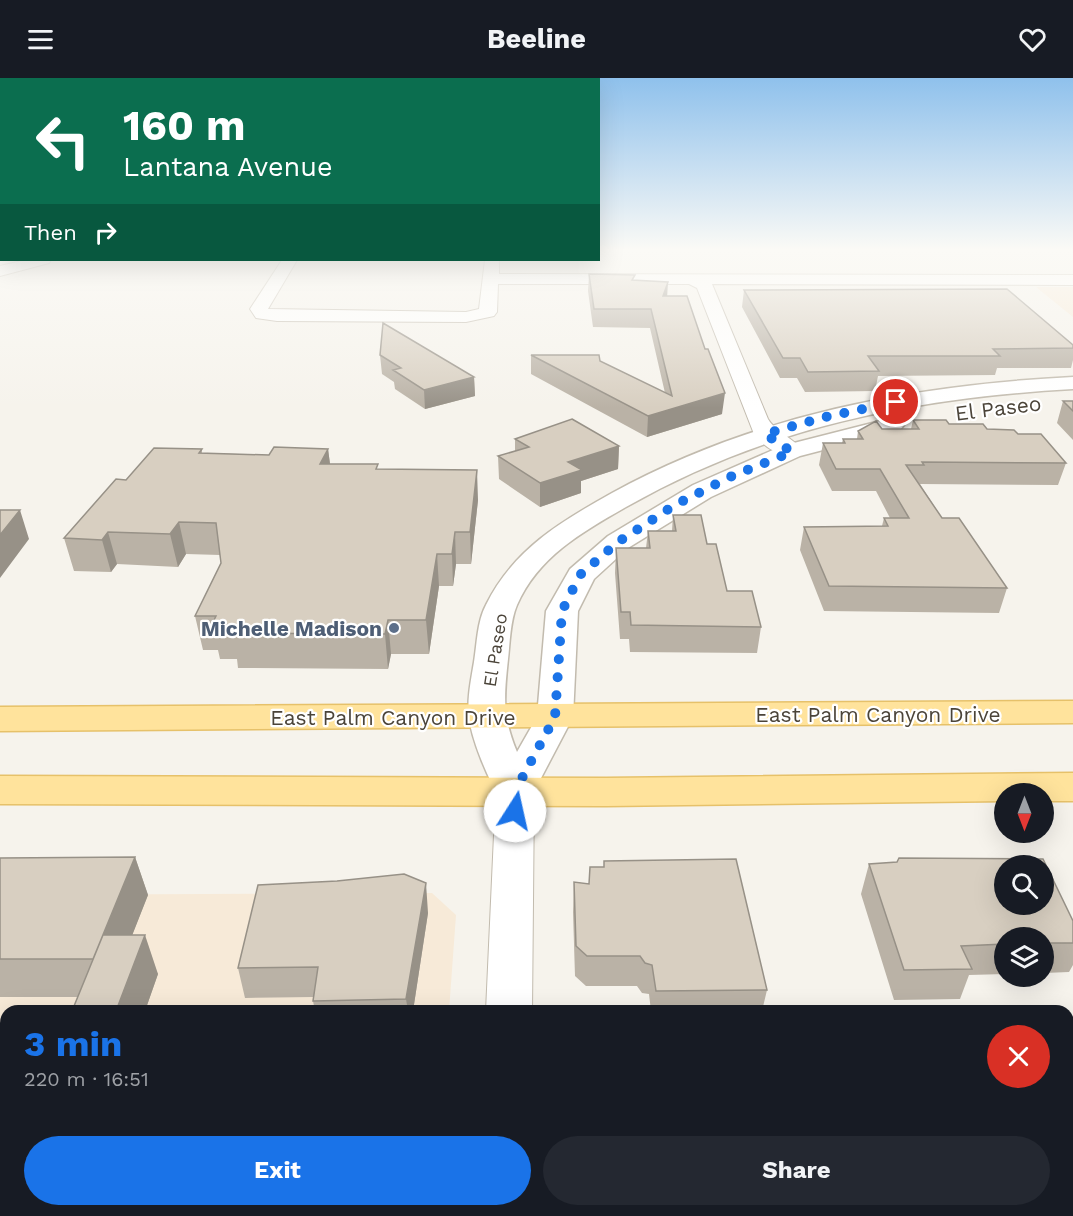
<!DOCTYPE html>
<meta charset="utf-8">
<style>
:root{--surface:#171b24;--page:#242831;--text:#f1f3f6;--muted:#9ea1a6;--accent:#1a73e8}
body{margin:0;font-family:"Work Sans",sans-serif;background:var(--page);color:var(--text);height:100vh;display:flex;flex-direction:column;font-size:22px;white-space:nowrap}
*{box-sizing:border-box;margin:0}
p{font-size:20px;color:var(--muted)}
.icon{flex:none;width:33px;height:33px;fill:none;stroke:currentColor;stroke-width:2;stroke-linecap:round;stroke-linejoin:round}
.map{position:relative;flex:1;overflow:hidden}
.details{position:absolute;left:0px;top:927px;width:1074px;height:212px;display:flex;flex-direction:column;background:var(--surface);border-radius:18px 18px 0 0;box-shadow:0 6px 24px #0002}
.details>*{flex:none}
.banner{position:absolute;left:0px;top:0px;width:600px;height:183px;box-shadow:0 6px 24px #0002;background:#0b6e4f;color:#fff;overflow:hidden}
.needle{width:39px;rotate:180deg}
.controls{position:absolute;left:994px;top:705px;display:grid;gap:12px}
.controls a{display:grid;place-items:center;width:60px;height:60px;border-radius:50%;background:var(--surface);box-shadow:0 6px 24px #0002;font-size:30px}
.pin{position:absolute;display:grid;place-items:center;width:51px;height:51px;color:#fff;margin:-26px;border:3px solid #fff;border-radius:50%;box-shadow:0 2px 6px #0007}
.me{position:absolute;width:66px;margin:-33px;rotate:10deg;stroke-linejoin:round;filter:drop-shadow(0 0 4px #0008)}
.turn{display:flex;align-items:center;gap:21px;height:126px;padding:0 24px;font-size:27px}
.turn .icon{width:78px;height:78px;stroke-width:2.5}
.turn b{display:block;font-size:42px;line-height:51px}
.then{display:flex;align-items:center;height:57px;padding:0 24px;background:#0003;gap:12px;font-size:22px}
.round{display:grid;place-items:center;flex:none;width:63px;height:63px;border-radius:32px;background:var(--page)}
.head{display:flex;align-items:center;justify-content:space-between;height:102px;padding:0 24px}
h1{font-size:36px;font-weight:700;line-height:45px;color:var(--accent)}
.cta{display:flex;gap:12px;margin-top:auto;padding:12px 24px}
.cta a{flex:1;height:69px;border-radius:36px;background:var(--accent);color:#fff;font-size:24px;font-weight:700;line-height:69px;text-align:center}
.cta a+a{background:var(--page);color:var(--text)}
header{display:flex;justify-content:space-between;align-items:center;height:78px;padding:0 24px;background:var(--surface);font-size:27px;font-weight:700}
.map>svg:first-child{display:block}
.commercial{fill:#f7ead8}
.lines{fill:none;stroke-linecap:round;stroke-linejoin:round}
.minor-casing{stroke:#c2bbae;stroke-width:2}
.tertiary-casing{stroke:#c2bbae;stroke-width:3}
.primary-casing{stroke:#e6c16a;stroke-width:3}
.minor{fill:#fff;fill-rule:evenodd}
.tertiary{fill:#fff;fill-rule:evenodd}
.primary{fill:#ffe39c;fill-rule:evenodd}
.wall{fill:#bab2a6}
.shaded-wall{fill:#979187}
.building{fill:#d8cfc1;stroke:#979187;stroke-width:1.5;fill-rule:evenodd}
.route{stroke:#1a73e8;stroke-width:10;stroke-dasharray:0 18}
.service-dot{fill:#5c6f8a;stroke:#fff;stroke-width:2}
.labels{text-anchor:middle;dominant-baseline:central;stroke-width:4.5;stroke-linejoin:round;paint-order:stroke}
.far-street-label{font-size:18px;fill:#4b4439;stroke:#fff}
.street-label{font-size:21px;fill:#4b4439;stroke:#fff}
.service-label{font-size:21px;font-weight:bold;fill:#4e5e75;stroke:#fff;text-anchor:end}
</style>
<header><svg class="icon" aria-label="menu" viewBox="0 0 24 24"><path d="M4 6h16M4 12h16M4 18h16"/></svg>Beeline<svg class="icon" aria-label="heart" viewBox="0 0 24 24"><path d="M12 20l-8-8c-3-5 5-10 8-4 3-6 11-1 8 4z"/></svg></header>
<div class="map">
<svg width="1073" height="1138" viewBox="0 0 1073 1138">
<rect width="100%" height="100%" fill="#f6f3ec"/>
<path class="commercial" d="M1036 209H1073V239Z
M432 815 456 837 449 933H6V1080H0V817Z"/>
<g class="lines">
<defs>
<path id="minor" d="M26 182H51L49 185 0 198V188Z
M282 182H297L268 231 466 234 479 231 485 182H499V196L1073 197V207L712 206 768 341C777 356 793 359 803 373L799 378C784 382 763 369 754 356L697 210 689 206H498L497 234 494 238 466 244 277 243 256 240 250 231Z
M515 700 528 704 534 713 532 933H486L496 713 502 704Z
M473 1132H527V1138H473Z"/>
<path id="tertiary" d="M1073 299V311C913 320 766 349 626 429 582 454 538 479 517 527 510 543 510 564 508 581 504 619 502 638 517 674L537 639 546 533 570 491 608 458 693 407 782 368 892 340 900 342 904 347 900 352 800 378 711 419 628 470 594 501 578 533 573 639 529 723 515 727 501 723C489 702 471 662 469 638 467 621 471 602 474 584 477 566 477 544 486 527 513 472 560 444 612 415 754 337 912 307 1073 299Z"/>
<path id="primary" d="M1073 623V645L0 653V629Z
M1073 695V723H1044V716H1005V723L606 728 0 726V698L606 700Z"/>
</defs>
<use href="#minor" class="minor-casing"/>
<use href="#tertiary" class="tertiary-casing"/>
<use href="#primary" class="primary-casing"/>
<use href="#minor" class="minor"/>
<use href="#tertiary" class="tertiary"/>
<use href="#primary" class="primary"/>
</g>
<path class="wall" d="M589 196 634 202 667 218 722 336 647 359 531 296V277L600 283 665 315 650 250 593 249 588 213Z
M744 212 1073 267V282L1071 290H997L995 297 878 298 875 313 805 314 797 300H780L742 229Z
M380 277 474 299 475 318 425 331 395 311 394 304 382 296Z
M1063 323H1073V362L1057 345Z
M913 342 1018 356 1066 385 1058 407 920 406 942 440 1007 510 999 535 824 533 800 472 804 449 882 448 884 440H890L876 413H832L819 387 823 365H842L843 361H857L858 353 882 351H911Z
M515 361 619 368 618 391 581 403V415L540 429 499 401 498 378 515 373Z
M202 371V375L269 377 328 371 330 386 378 391 478 422 471 486H456L453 508H439L429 576H391L388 591 238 590 237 581H220L218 572H203L195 538 221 485 220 477 186 476 178 489 117 486 111 494 74 493 64 460 126 402Z
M673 437 707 466 727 513 761 549 757 575 630 574 629 561H620L615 495 616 470H646L648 453H672Z
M135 779 148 817 132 857 158 896 145 933H72L78 919H0V780Z
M604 783 767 912 762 933H651L649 916 642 915 637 908H586L575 898 573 834 574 804 589 806 604 789Z
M869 786 1073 843V887L1069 894 1044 895V860H1005V896L969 897 960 921 894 922 861 816Z
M428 835 413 933H315L313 923 314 919 245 920 238 890Z"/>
<path class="shaded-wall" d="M668 204 667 221 663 218Z
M474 299 475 318 425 331 424 312Z
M725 315 722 336 647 359 648 338Z
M619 368 618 391 581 403V415L540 429V405L568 384Z
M328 371 332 401 320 386Z
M477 392 478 422 471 486 470 454Z
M20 432 29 461 0 500V457Z
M179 444 186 476 178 489 170 456Z
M108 454 117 486 111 494 102 462Z
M455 454 456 486 453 508 452 476Z
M437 476 439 508 429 576 426 542Z
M388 542 391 576 388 591 385 556Z
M135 779 148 817 108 919 93 881Z
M426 805 428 835 413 933H408L406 921Z
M145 857 158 896 145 933H116Z"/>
<path class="building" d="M589 196 635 197 632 202 668 204 663 218H687L705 271H708L725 315 648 338 531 277H599L600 283 672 318 651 231H594Z
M1007 211 1073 267V270L993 271 1000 278H868L879 293 808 294 800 280H783L744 212Z
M383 245 474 299 424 312 393 292 401 290 380 277Z
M1063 323H1073V333Z
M572 341 619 368 568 384 582 392 540 405 498 378 529 369 515 361Z
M913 342H946L949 346H983L987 351 1014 352 1018 356H1041L1066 385 922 384 924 387H906L942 440H959L1007 510 829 508 804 449 888 448 884 440H909L880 391H836L823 365H845L843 361H863L858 353 876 343 882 351H919Z
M274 369 328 371 320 386H378L376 391 477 392 470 454H455L452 476H437L426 542H388L385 556 231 555 235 547 212 546 216 538H195L221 485 216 445 179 444 170 456 108 454 102 462 64 460 116 401 126 402 154 370 202 371 199 375 269 377Z
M0 432H20L0 457Z
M673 437H701L707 466H716L727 513H752L761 549 631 547 630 534H621L616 470H650L648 453H676Z
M135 779 93 881H0V780Z
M899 780 1043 781 1073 843V865H1044V860H1005V866L961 868 972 891 904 892 869 786 897 784ZM1005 788H1044V826H1005Z
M736 781 767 912 656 913 652 887 645 885 640 878H587L576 868 574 804 589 806 590 789H604V783Z
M404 796 426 805 406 921 313 923 318 889 238 890 258 807 337 803Z
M103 857H145L116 933H72Z"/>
<linearGradient id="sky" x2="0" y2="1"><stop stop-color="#8fc1ec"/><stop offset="0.52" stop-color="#fbfaf6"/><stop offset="1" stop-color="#fbfaf6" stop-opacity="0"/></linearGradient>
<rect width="1073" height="330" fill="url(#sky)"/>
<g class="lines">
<path class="route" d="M515 733V713L555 639 562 533 580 497 618 464 675 427 732 398 792 374 765 356 825 339 896 324"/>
</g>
<circle class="service-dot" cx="394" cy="550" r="6"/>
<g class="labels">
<g class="far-street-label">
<text transform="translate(495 572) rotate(-81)">El Paseo</text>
</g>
<g class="street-label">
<text transform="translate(998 330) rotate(-7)">El Paseo</text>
<text x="878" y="636">East Palm Canyon Drive</text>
<text x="393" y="639">East Palm Canyon Drive</text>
</g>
<g class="service-label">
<text x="382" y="550">Michelle Madison</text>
</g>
</g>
</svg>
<div class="controls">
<a><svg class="needle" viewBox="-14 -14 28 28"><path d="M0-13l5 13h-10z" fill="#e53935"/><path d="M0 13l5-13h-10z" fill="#9ea1a6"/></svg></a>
<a><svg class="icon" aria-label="search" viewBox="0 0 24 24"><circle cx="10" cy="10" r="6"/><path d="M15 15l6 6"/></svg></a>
<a><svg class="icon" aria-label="layers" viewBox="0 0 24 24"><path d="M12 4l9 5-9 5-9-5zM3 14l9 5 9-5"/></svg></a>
</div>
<div class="pin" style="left:896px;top:324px;background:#d93025"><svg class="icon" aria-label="arrive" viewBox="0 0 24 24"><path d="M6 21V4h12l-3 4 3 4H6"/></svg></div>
<svg class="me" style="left:515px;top:733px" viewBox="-20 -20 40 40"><circle r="19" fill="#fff"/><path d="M0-13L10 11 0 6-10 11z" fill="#1a73e8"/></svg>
<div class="banner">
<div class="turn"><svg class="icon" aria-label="left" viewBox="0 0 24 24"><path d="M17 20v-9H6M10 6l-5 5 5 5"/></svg><div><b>160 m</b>Lantana Avenue</div></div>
<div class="then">Then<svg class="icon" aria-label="right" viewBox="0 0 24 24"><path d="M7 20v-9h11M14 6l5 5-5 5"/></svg></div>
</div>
<section class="details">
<div class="head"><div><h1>3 min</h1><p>220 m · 16:51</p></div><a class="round" style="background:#d93025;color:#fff"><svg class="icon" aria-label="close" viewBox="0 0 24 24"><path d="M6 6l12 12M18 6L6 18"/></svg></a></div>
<div class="cta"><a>Exit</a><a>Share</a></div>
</section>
</div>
